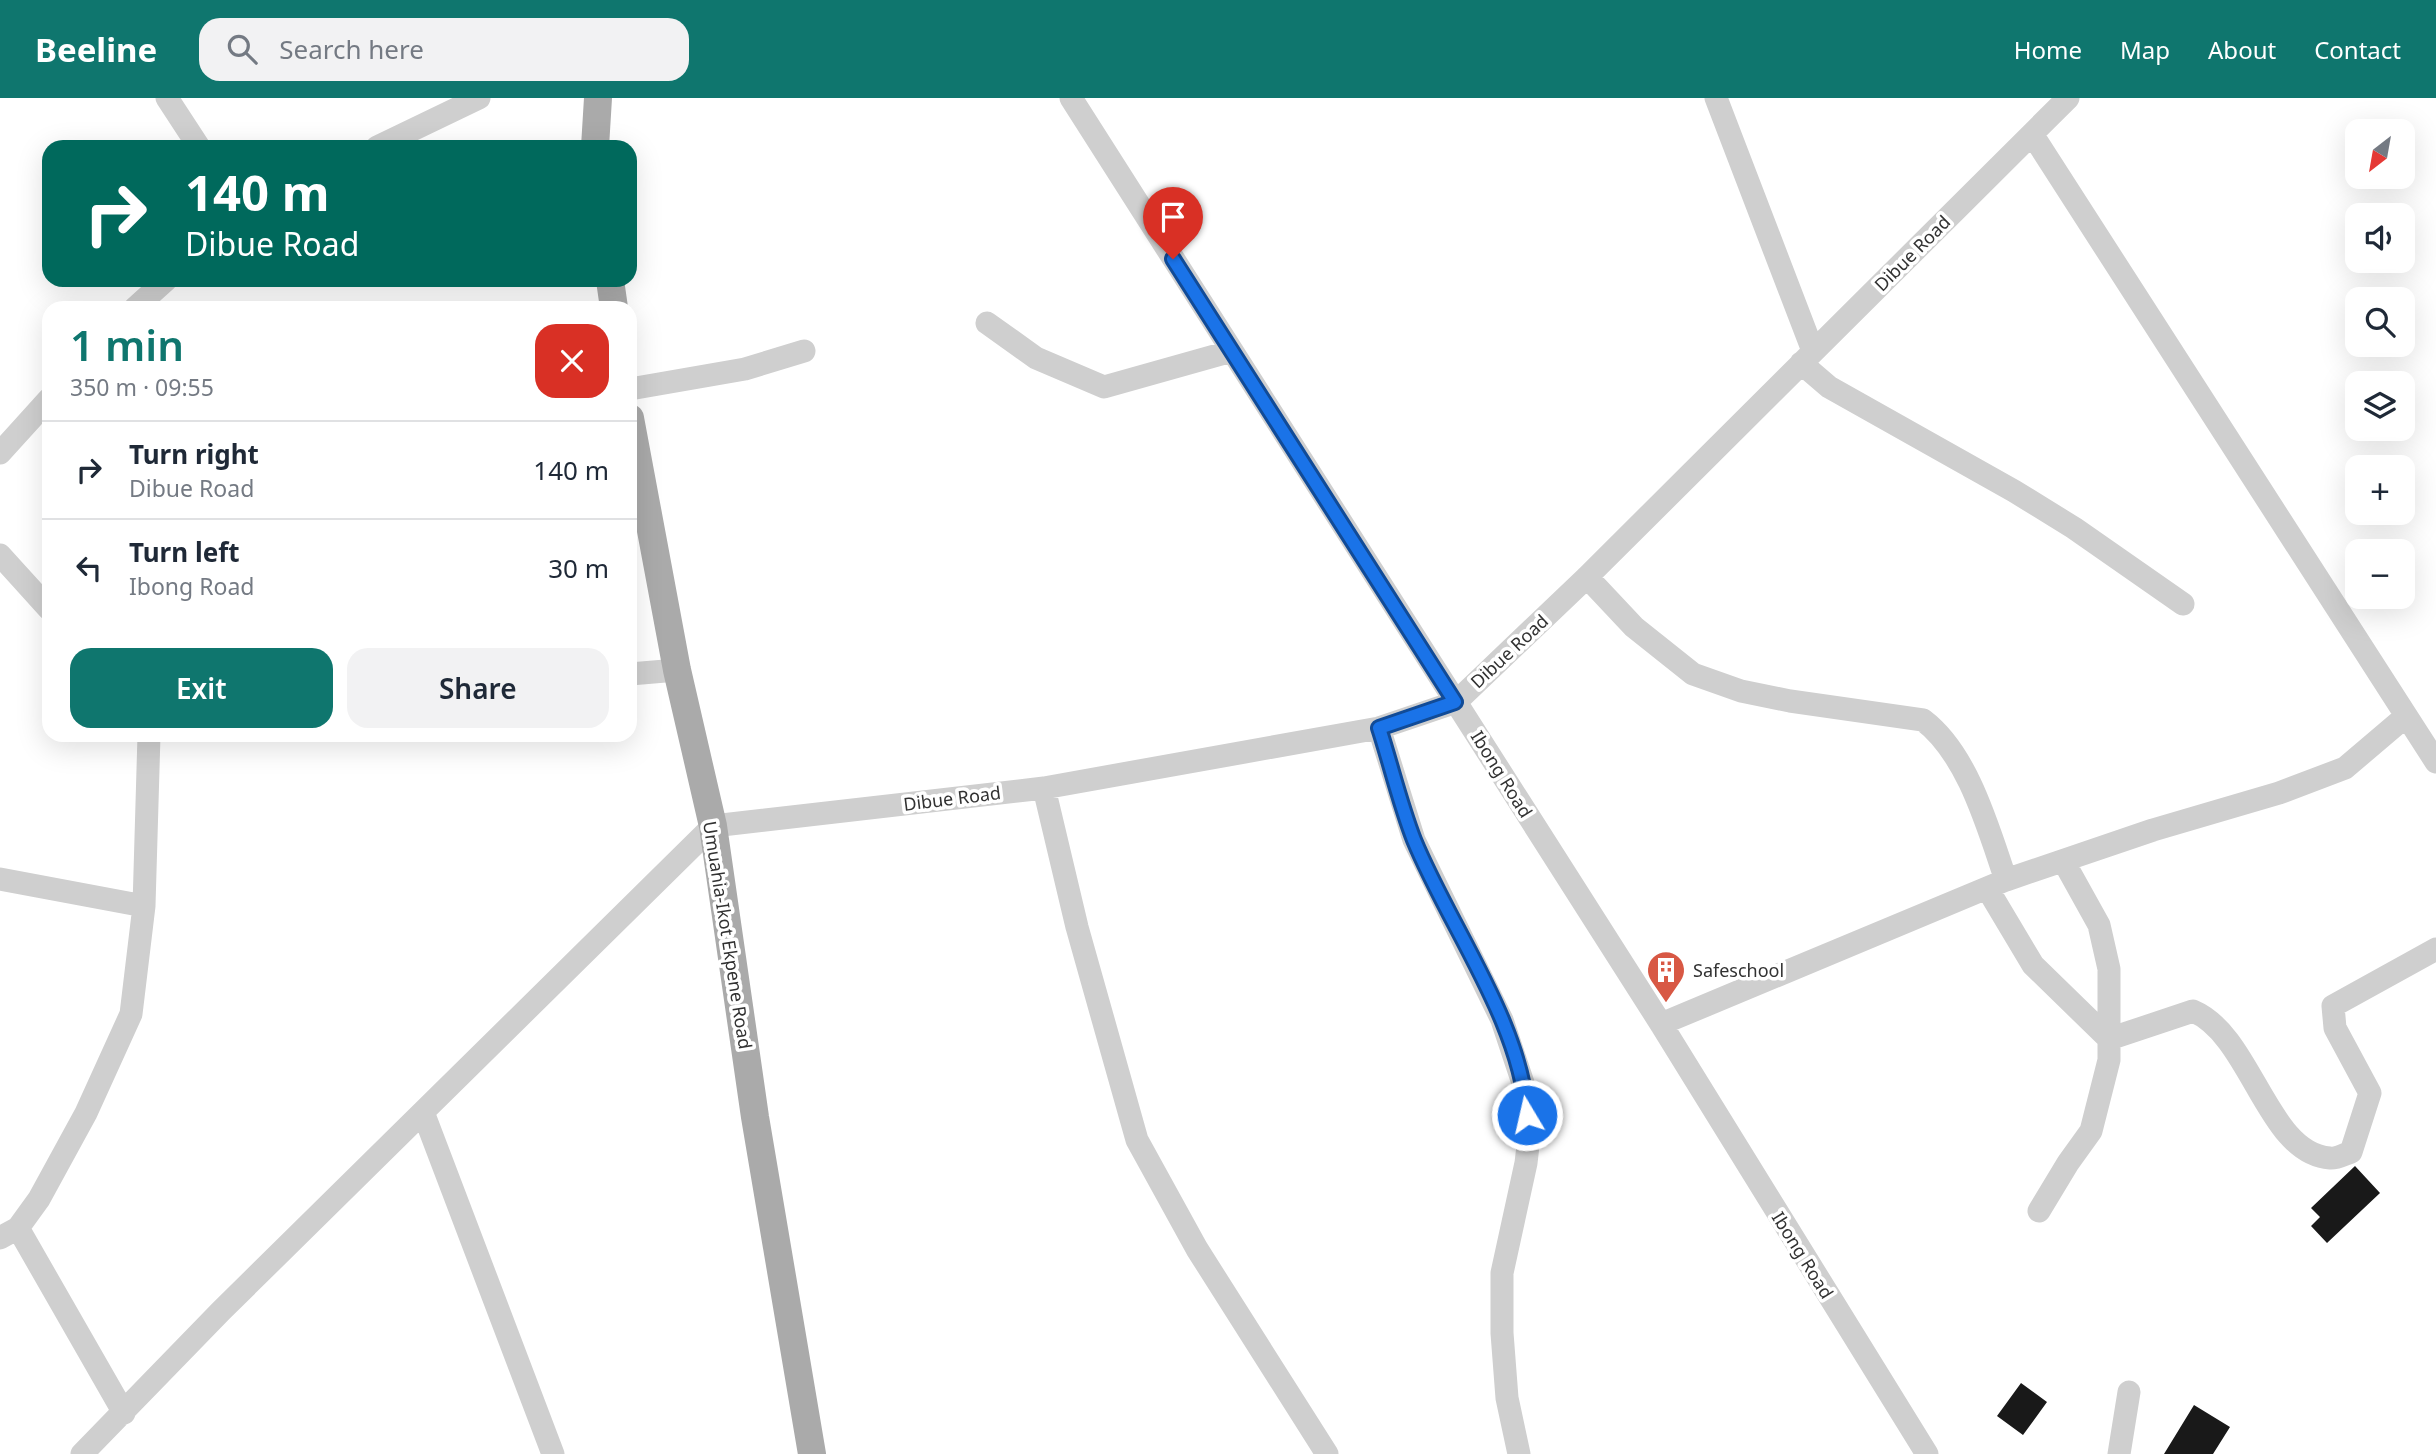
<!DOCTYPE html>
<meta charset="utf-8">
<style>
:root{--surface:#fff;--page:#f2f2f3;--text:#1f2937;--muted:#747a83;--line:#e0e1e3;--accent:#0f766e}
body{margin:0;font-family:"Noto Sans",sans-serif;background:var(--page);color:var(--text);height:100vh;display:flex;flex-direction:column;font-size:26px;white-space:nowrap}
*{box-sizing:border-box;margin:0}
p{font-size:23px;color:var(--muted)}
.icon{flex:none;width:38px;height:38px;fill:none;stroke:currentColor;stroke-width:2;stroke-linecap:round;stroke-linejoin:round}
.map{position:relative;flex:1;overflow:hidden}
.side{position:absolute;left:42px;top:203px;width:595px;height:441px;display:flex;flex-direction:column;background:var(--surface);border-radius:21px;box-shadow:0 7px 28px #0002}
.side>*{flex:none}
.hud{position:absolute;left:42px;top:42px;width:595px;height:147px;border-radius:21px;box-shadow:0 7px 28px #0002;background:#00695c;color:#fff;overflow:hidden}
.needle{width:46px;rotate:211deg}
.buttons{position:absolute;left:2345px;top:21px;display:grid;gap:14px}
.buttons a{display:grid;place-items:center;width:70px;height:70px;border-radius:14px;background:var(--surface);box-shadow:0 7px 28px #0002;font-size:35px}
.pin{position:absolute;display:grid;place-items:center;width:60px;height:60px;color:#fff;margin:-72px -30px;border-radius:50% 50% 50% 0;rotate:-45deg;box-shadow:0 0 7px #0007}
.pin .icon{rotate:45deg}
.me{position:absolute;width:77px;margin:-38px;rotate:351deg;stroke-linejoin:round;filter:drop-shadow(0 0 5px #0008)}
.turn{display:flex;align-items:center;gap:24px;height:147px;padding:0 28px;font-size:32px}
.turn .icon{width:91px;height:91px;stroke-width:2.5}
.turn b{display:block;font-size:49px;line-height:60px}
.round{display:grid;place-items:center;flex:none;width:74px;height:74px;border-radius:21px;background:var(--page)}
.overview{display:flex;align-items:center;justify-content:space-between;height:119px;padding:0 28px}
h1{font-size:42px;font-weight:600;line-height:52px;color:var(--accent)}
.action{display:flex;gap:14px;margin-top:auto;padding:14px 28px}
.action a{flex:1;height:80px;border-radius:21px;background:var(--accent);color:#fff;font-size:28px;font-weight:600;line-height:80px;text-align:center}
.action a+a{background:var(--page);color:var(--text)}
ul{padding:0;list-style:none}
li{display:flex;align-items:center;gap:21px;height:98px;padding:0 28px;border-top:2px solid var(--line)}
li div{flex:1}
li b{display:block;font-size:26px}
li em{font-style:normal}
header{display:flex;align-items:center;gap:42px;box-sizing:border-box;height:98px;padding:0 35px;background:var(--accent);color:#fff}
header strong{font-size:33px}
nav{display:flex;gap:38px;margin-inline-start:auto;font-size:24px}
.search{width:490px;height:63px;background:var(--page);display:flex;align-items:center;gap:18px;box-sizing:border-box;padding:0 24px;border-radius:21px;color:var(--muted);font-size:26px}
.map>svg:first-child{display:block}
.building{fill:#191919}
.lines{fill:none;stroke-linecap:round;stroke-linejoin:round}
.minor{stroke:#cfcfcf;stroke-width:23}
.major{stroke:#aaa;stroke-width:28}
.route-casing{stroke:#114b97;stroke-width:18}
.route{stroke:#1a73e8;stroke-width:12}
.labels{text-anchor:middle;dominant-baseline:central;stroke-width:7;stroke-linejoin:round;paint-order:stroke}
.street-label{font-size:18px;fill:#323232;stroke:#fff}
.poi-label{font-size:18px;fill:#323232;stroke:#fff;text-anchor:start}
</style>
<header>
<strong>Beeline</strong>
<div class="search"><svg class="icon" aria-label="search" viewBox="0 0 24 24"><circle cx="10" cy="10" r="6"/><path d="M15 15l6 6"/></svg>Search here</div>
<nav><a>Home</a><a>Map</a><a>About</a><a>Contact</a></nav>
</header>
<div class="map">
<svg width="2436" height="1356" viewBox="0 0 2436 1356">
<rect width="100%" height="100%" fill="#fff"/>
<path class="building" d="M2355 1068 2380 1095 2327 1145 2311 1128 2320 1119 2311 1110Z
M2021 1285 2047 1304 2023 1337 1997 1318Z
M2194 1307 2230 1329 2213 1356H2164Z"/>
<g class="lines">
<path class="minor" d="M167 0 199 49
M1071 0 1661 926 1927 1356
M1716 0 1813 253
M2032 36 2436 664
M377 49 479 0
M135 210 166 182
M987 225 1036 260 1104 289 1232 253
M1801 265 1829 289 2014 393 2074 430 2183 506
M630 291 745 271 804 253
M0 355 49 301
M0 457 49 511
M1587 479 1634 529 1693 576 1741 593 1790 603 1923 622C1968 656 1988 730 2006 782
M630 576 677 572
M1379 630 1414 742 1502 922 1526 994 1529 1039 1526 1065 1502 1175V1235L1507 1300 1519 1356
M1044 690 1077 829 1137 1042 1197 1151 1327 1356
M0 781 144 808
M1987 790 2033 867 2109 941 2193 913C2252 938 2267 1056 2330 1060 2336 1061 2345 1056 2351 1054L2370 995 2335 930 2333 908 2436 851
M1661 926 2006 782 2153 732 2279 695 2345 670 2405 619
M423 1014 553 1356
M2039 1113 2068 1065 2091 1033 2109 962V871L2099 827 2064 764
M18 1130 124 1315
M0 1140 18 1130 39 1101 86 1015 131 916 144 808 149 637
M82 1356 221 1213 713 728 1044 690 1379 630 1456 604 1587 479 2068 0
M2119 1356 2129 1294"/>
<path class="major" d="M595 49 598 0
M610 182 614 210
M630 320 677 572 713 728 755 1019 812 1356"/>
</g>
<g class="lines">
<defs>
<path id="route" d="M1173 161 1455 604 1379 630C1391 667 1400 706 1414 742 1449 828 1521 924 1527 1017"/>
</defs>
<use href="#route" class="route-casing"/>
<use href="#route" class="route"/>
</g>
<defs>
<symbol id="building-pin" viewBox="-11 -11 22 30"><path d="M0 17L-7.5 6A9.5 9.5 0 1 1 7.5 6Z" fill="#d85844" stroke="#fff"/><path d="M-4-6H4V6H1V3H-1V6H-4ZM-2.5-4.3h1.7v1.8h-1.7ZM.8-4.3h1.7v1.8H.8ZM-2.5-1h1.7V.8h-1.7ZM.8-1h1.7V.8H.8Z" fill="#fff"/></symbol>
</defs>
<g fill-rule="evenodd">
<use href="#building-pin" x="1644" y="850" width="44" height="60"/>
</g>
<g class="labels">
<g class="street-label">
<text transform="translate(1912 155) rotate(-45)">Dibue Road</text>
<text transform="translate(1509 553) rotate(-43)">Dibue Road</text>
<text transform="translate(1502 676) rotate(58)">Ibong Road</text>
<text transform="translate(952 700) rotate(-7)">Dibue Road</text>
<text transform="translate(728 837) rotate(81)">Umuahia-Ikot Ekpene Road</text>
<text transform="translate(1803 1157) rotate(58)">Ibong Road</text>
</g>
<g class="poi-label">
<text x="1693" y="872">Safeschool</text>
</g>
</g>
</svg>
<div class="buttons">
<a><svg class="needle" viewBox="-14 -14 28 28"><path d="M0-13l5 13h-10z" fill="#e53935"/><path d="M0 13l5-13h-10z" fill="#747a83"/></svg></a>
<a><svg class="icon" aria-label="sound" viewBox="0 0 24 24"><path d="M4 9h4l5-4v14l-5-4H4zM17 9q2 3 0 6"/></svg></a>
<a><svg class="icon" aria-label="search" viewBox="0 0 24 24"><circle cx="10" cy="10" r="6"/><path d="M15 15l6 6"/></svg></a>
<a><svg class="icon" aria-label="layers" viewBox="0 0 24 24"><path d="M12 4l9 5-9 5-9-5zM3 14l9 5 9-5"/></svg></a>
<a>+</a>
<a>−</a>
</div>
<div class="pin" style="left:1173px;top:161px;background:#d93025"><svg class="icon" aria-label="arrive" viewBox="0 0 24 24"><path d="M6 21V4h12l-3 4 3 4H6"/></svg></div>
<svg class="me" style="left:1527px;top:1017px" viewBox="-20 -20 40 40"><circle r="17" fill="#1a73e8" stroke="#fff" stroke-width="3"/><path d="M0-11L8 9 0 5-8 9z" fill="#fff"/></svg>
<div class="hud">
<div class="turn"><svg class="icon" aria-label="right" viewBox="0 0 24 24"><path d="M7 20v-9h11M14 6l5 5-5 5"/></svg><div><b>140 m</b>Dibue Road</div></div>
</div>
<section class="side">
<div class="overview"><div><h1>1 min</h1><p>350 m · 09:55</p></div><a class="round" style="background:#d93025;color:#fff"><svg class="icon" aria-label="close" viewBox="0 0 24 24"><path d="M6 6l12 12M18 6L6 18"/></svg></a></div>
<ul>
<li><svg class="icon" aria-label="right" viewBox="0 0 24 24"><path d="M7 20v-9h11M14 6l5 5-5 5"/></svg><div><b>Turn right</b><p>Dibue Road</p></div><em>140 m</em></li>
<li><svg class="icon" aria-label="left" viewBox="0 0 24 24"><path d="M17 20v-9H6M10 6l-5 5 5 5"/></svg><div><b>Turn left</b><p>Ibong Road</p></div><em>30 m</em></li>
</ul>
<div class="action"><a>Exit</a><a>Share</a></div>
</section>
</div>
